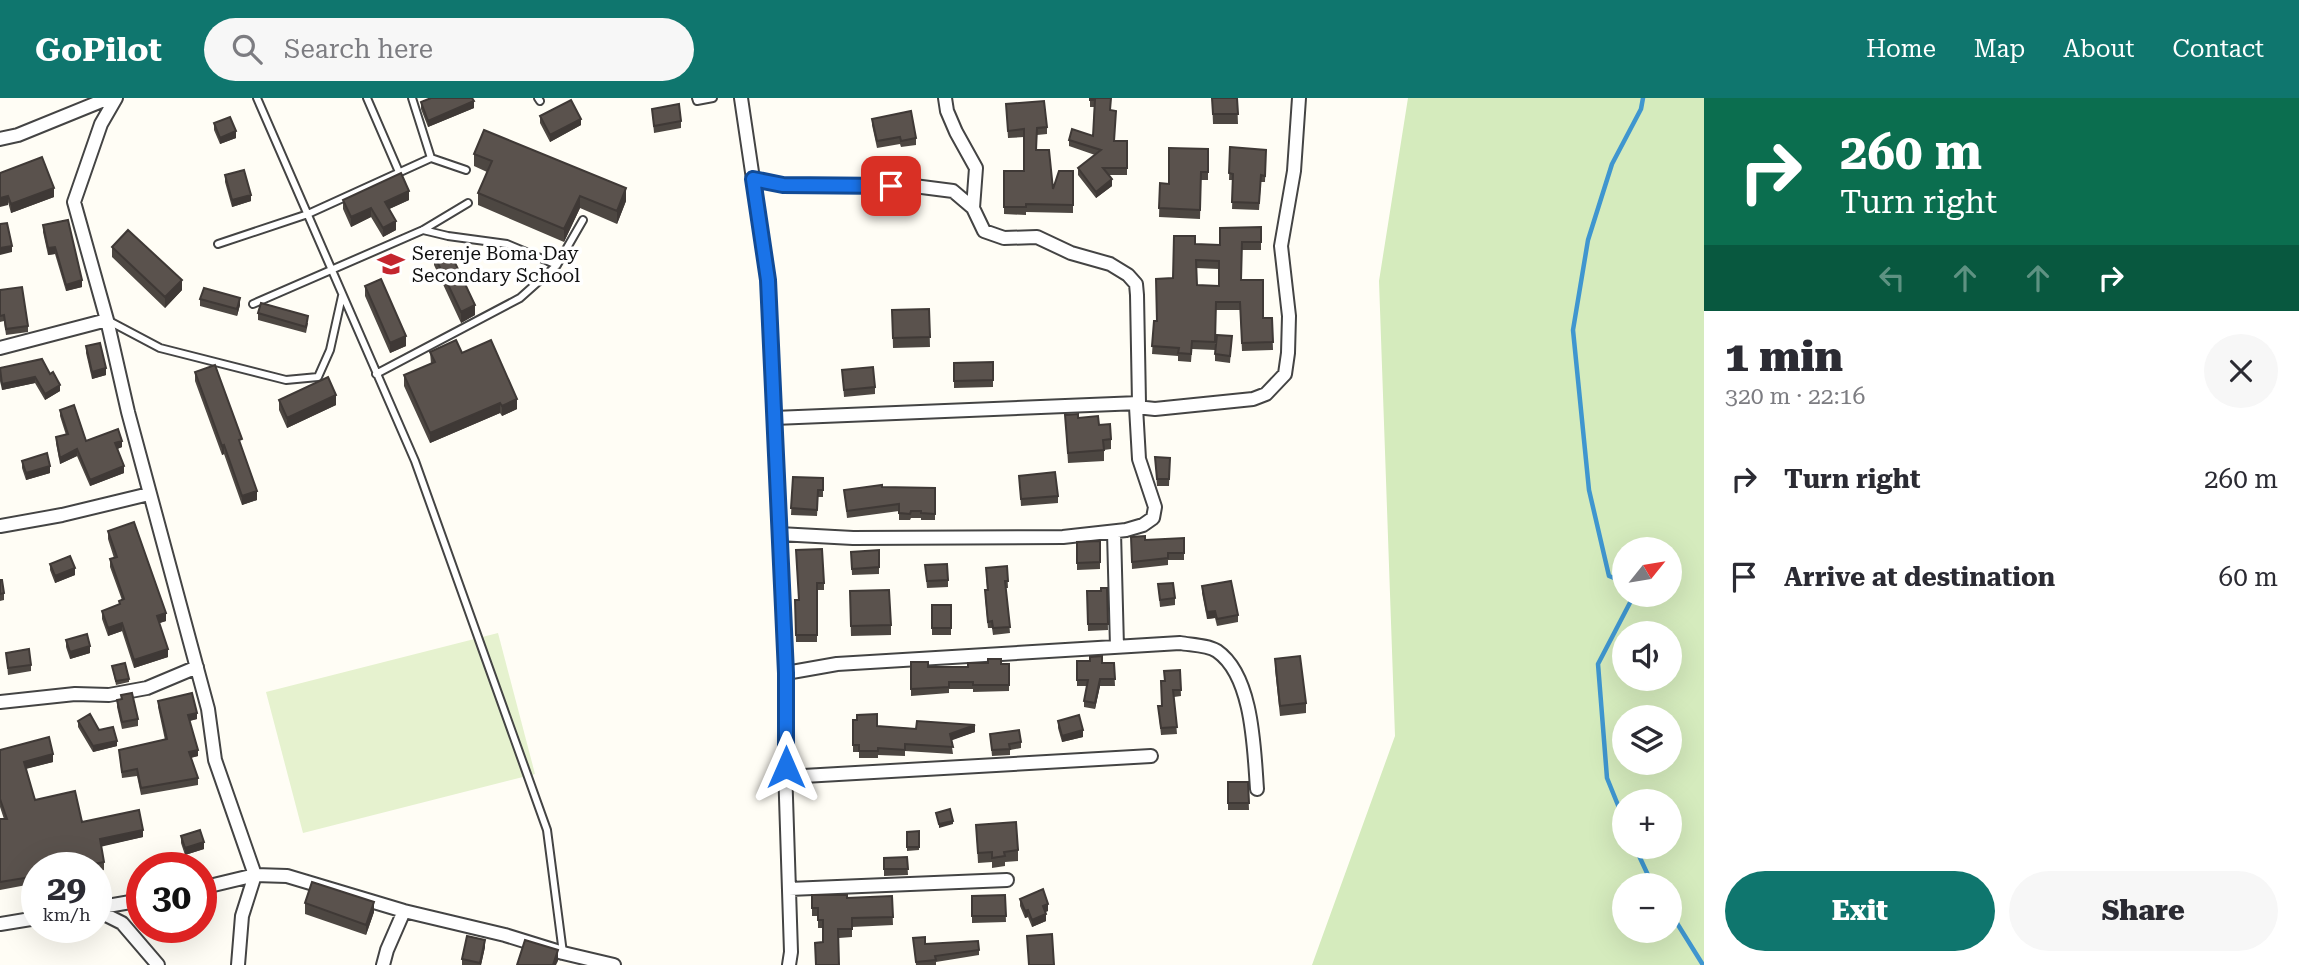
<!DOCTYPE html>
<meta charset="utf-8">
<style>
:root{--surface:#fff;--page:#f7f7f7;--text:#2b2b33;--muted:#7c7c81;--accent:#0f766e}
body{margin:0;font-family:"Roboto Serif",serif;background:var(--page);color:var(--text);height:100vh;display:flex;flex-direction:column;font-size:26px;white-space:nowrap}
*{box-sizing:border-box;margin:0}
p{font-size:23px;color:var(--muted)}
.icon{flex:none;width:38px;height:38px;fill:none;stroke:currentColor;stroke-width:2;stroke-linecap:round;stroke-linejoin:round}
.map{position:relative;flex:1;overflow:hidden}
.panel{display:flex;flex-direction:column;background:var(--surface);width:595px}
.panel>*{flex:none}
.top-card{background:#0b6e4f;color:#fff;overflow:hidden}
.needle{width:46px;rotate:60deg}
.buttons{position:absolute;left:1612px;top:439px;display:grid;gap:14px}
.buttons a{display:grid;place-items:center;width:70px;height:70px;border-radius:50%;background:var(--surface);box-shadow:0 7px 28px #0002;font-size:35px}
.speed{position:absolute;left:21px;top:754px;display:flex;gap:14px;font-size:35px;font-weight:700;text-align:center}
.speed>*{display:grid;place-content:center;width:91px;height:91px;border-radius:50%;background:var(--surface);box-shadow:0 7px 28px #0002;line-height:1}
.speed small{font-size:18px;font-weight:400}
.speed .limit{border:10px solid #d22;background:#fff;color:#111}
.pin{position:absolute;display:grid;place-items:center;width:60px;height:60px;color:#fff;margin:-30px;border-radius:14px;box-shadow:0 4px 10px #0006}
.me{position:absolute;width:77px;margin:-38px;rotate:0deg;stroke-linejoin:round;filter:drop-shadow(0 0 5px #0008)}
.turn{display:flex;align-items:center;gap:24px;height:147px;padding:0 21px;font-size:32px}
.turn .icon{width:91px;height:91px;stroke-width:2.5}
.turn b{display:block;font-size:49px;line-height:60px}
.lanes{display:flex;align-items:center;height:66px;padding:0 21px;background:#0003;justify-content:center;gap:35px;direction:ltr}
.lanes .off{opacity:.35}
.round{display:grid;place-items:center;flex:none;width:74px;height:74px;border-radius:37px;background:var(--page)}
.summary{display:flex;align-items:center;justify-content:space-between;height:119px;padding:0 21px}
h1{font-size:42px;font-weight:800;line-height:52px}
.primary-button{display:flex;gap:14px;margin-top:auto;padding:14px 21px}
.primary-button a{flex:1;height:80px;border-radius:42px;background:var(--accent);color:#fff;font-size:28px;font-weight:800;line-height:80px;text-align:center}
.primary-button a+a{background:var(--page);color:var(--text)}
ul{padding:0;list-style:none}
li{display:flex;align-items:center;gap:21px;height:98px;padding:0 21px}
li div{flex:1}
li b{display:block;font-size:26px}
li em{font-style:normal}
header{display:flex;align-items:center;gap:42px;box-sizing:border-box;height:98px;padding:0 35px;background:var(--accent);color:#fff}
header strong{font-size:33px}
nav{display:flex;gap:38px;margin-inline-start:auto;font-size:24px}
.search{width:490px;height:63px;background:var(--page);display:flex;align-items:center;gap:18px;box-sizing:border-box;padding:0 24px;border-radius:38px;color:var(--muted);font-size:26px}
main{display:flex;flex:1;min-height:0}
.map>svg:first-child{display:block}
.green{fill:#d5ebbd;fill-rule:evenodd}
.pitch{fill:#e6f2cf}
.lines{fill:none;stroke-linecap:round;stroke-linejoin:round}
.stream{stroke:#3f96cf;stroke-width:4.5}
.lane-casing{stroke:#444;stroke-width:10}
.street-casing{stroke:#444;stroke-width:16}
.lane{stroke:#fff;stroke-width:6}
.street{stroke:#fff;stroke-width:12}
.wall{fill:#4d4742;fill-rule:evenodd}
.shaded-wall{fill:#3f3936}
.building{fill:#5a524d;stroke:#3f3936;stroke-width:2;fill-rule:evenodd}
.route-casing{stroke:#114b97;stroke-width:18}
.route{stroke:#1a73e8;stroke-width:12}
.labels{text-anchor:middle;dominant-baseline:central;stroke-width:7;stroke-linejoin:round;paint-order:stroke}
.poi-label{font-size:19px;fill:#111;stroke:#fff;text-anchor:start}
</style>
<header>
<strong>GoPilot</strong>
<div class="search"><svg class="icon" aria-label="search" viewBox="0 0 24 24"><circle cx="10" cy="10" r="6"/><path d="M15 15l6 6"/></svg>Search here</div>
<nav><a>Home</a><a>Map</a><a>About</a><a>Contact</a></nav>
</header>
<main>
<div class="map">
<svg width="1704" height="867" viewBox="0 0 1704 867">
<rect width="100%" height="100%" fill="#fffdf5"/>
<path class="green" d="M1408 0H1704V867H1312L1395 638 1379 183ZM1624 452H1670V497H1624ZM1624 536H1670V581H1624ZM1624 620H1670V665H1624ZM1624 704H1670V749H1624ZM1624 788H1670V833H1624Z"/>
<path class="pitch" d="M498 535 535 676 303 735 266 594Z"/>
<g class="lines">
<path class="stream" d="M1624 484 1609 478 1589 392 1573 232 1588 142 1612 66 1641 11 1643 0
M1624 722 1607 680 1598 566 1634 497
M1635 749 1653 788
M1670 814 1703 867"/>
<defs>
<path id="lane" d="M257 0 415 363 547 732 563 855
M367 0 399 74
M412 0 431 60
M538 0 540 3
M696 0 697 3 713 0
M423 132 448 138 507 146 557 167
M218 146 308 116 431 60 466 72
M253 206 423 132 468 105
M109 223 160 250 286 282 318 279 330 252 342 198
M376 276 520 200 557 167 583 122"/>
<path id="street" d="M116 0 101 26 74 104 107 222 128 314 208 611 215 662 255 777 242 818 238 867
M741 0 768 182 786 575 785 669 791 854 789 867
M945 0 947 13 956 34 976 70 973 110
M0 41 18 37 109 0
M753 81 783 87 914 88 953 93 973 110 984 133 1004 140 1037 139 1071 155 1110 166 1128 177 1136 186 1137 197 1139 305 1136 309 1139 361 1155 409 1153 420 1143 427 1126 432 1063 439 853 440 779 436
M0 250 107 222
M1136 309 1155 311 1253 301 1266 296 1285 276 1288 255 1289 218 1281 148 1294 73 1299 0
M774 320 1139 305
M0 428 62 417 149 396
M1114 434 1117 549
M786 575 837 566 1180 545C1191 547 1208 547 1217 553 1253 578 1254 651 1257 691
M0 604 75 596 109 597 147 590 197 569
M786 679 1151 658
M201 790 255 777 287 778 404 813 505 837 563 855 614 867
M789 791 1007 782
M96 810 142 802
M96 812 122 825 158 867
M0 826 37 820
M383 867 387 852 404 813"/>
</defs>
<use href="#lane" class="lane-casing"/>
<use href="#street" class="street-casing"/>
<use href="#lane" class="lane"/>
<use href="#street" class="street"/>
</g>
<path class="wall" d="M1090 0 1111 12 1115 43H1127V77H1108L1112 88 1096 100 1078 77V70L1095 57 1069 48V42L1093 38 1094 9H1090Z
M1212 0H1237L1238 26H1213Z
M421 4 474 10 428 29 421 11Z
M1006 6 1047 29V36L1037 37 1036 52 1053 91 1073 73V115L1026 114V117L1004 116V73H1024V39L1008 40Z
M652 11 681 23V30L654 35Z
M540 18 581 27 550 44 540 25Z
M872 21 916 40V47L901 49 900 46 877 50 872 27Z
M214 25 236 40 220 46 214 32Z
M1230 49 1266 52 1265 84H1261L1259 112 1232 111 1233 82H1229Z
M1208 51V82H1201L1200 121 1159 119 1160 85 1169 86Z
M474 56 626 103 617 126 580 110 564 144 478 107V95L487 74 474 68Z
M0 75 54 99 11 115Z
M225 77 251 103 232 109 225 84Z
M343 102H409L389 111 396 132 383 139 371 119 351 129 343 111Z
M43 127 82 189 66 193 55 156 48 157 43 134Z
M1261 129V152H1242L1241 182 1263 220H1272L1273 252 1242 253 1240 212H1216L1215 252 1192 251 1191 264 1178 263V258L1152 256 1154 223H1157L1173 180 1195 146 1220 147ZM1196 170 1219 171V188L1197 187Z
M112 149 182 192 165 210 112 159Z
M434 157 475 217 461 225 434 167Z
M365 188 406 248 390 255 365 198Z
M0 192 28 228V234L6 237 4 223 0 224Z
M200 201 240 207 237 218 200 208Z
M929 211 930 249 893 250 892 212Z
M258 215 308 225 306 235 258 222Z
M1232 238 1230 265 1215 263V256Z
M86 248 106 277 92 281 86 255Z
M430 254 462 255 517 311 502 318 500 315 430 345 404 288V277L431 266Z
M42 261 60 293 45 302 35 285 2 292 0 283V270Z
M993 264V289L954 290V265Z
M842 272 875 289V296L844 299Z
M195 274 257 402 242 407 224 356 222 357 195 283Z
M279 302 336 307 287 330 279 312Z
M60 312 86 343 122 349 117 351 124 375 90 388 77 358 60 366 56 345V339L66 337 60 318Z
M1065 317 1078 320 1099 327 1111 341V351L1104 352V363L1068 365Z
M1155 359 1170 360 1169 388H1157Z
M22 363 50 375 26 382 22 370Z
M1019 378 1058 398V405L1021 408Z
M793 379 823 380V399H818L817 418 791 417Z
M882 389 935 390V422H921V420H911L910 422H899V413L847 420 844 392Z
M108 433 166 523 159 525 168 559 134 570 122 533 108 538 102 521V513L119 507V503L122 502 110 469V461L114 460 108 441Z
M1131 439 1145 442 1184 440V462H1168V467L1132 471Z
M1100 443V471L1077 472V444Z
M879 452V476L852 477 851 454Z
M796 459 824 485V492H817V544H796L795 502H799Z
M50 466 75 477 55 485 50 472Z
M925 467 948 482V489L927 490Z
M1007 468 1008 490H1006L1010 535 993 537 992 530H988L985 499V492H987L986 476Z
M0 482 4 495V502L0 503Z
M1158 486 1175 500V507L1160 509Z
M1202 488 1238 517V524L1217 528 1215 520 1207 521 1202 495Z
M1107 490 1108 532 1088 533 1087 493H1101Z
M850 504 891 527V537L851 538Z
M932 507H951V537H932Z
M66 542 90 555 70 561 66 549Z
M6 555 31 567V573L8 577Z
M1275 561 1306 605V615L1280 618 1275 571Z
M1077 563 1114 565 1115 588H1100L1095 611 1084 609V603L1087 588H1077Z
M911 564 928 569H968L1009 566V593L973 594V591H949V595L911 598Z
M112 568 129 581V584L116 587Z
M1180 572 1181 598 1174 599 1177 636 1161 637 1158 608H1162Z
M121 597 138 621V628L122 631 117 609V602H121Z
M158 603 197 621 190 623 198 658 191 660 198 680V687L141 697 137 678 122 680 119 652 165 642 158 609Z
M853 622 877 628 975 634 951 642 953 656 905 653V658L878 657V660H859V654H853Z
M78 623 99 632 117 648 93 654 78 629Z
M1058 623 1083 639 1062 644 1058 630Z
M990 636 1021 644V650L1010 652V657L992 658Z
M0 652 53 664 26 671 35 702 82 724 143 739 101 748 104 764V772L96 774V770H37V785L0 792V721H4L0 709Z
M1228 684H1248L1249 712H1228Z
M976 727 1018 752V763L1005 764V768L992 770V764L978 765Z
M919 733V752L907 753V734Z
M181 738 204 751 185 757 181 745Z
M907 759 908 777 884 778V760Z
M812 797 847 800 892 798 893 827 852 829V839L839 840 823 844V830H818V818H812Z
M1005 797 1006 824 972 825V798Z
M1020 801 1048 813 1045 814 1046 823 1032 829 1028 819 1025 820 1020 808Z
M305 805 374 814 366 837 305 816Z
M913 840 925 846 979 852V857L936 864V867H916Z
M485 849 481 867H462V861Z"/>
<path class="shaded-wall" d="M474 3V10L428 29V23Z
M581 21V27L550 44V37Z
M236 33V40L220 46V40Z
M1112 81V88L1096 100V94Z
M54 90V99L11 115V106Z
M626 90V103L617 126V113Z
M409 93V102L385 113V104Z
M251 97V103L232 109V102Z
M8 98V107L0 109V100Z
M580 98V110L564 144V131Z
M371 110V119L351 129V119Z
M396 123V132L383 139V130Z
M12 148V154L0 157V150Z
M55 149V156L48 157V150Z
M82 182V189L66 193V187Z
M182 182V192L165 210V199Z
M240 200V207L237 218V211Z
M475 207V217L461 225V214Z
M406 238V248L390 255V245Z
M106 270V277L92 281V274Z
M35 279V285L2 292V286Z
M60 287V293L45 302V296Z
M336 297V307L287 330V320Z
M517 301V311L502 318V308Z
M500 305V315L430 345V335Z
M122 343V349L115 352V345Z
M224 347V356L222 357V348Z
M77 351V358L60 366V360Z
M50 368V375L26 382V375Z
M124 368V375L90 388V382Z
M257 393V402L242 407V398Z
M75 470V477L55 485V478Z
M1215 513V520L1207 521V514Z
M166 515V523L157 526V518Z
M122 525V533L108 538V530Z
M90 548V555L70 561V554Z
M168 551V559L134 570V562Z
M1100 581V588L1095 611V605Z
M197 615V621L188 623V617Z
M975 627V634L950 643V636Z
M1083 632V639L1062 644V638Z
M117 643V648L93 654V648Z
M198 652V658L189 660V654Z
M53 656V664L24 671V664Z
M953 723V726L939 730V726Z
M143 732V739L100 749V741Z
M204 744V751L185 757V750Z
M374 804V814L366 837V827Z
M1048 806V813L1043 815V808Z
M1028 812V819L1025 820V813Z
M1046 816V823L1032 829V822Z
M485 842V849L481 867H480Z
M558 852V863L556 867H553Z"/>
<path class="building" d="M431 0H472L474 3 428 23 421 4Z
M1090 0H1111L1110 12 1116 13 1114 43H1127V70H1103L1112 81 1096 94 1078 70 1101 52 1069 42 1072 31 1093 38 1095 2H1090Z
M1212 0H1237L1238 16H1213Z
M571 2 581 21 550 37 540 18Z
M1044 3 1047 29 1037 30 1036 52H1049L1053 91 1059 73H1073V107L1026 106V109H1004V73H1024V31L1008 33 1006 6Z
M679 6 681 23 654 28 652 11Z
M911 13 916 40 901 43 900 39 877 43 872 21Z
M230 19 236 33 220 40 214 25Z
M484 32 626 90 617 113 580 98 564 131 478 95 492 63 474 56Z
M1230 49 1266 52 1265 78 1261 77 1259 105 1232 104 1233 76 1229 75Z
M1169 50 1208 51V74H1201L1200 112 1159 110 1160 85 1169 86Z
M42 59 54 90 11 106 8 98 0 100V75Z
M244 72 251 97 232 102 225 77Z
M401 75 409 93 385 104 396 123 383 130 371 110 351 119 343 102Z
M68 122 82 182 66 187 55 149 48 150 43 127Z
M7 125 12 148 0 150V126Z
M1261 129V144H1242L1241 182H1263V220H1272L1273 244 1242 245 1240 204H1216L1215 244 1192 243 1191 256 1178 255 1179 250 1152 248 1154 223H1157L1156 181 1173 180 1174 138H1195V146L1220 147V130ZM1196 162 1219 163V188L1197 187Z
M128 132 182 182 165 199 112 149Z
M448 150 475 207 461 214 434 157Z
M381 181 406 238 390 245 365 188Z
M22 189 28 228 6 231 4 217 0 218V192Z
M204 190 240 200 237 211 200 201Z
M261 205 308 218 306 229 258 215Z
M929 211 930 239 893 240 892 212Z
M1217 237 1232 238 1230 258 1215 256Z
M456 242 462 255 491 242 517 301 502 308 500 305 430 335 404 277 435 264 430 254Z
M100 245 106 270 92 274 86 248Z
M42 261 50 276 53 274 60 287 45 296 35 279 2 286 0 270Z
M993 264V282L954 283V265Z
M215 267 242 341 239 342 257 393 242 398 224 347 222 348 195 274Z
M873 269 875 289 844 292 842 272Z
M328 279 336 297 287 320 279 302Z
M74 307 86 343 118 331 122 343 115 345 124 368 90 382 77 351 60 360 56 339 68 336 60 312Z
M1078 316V320L1098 318 1099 327 1110 326 1111 341 1103 342 1104 352 1068 355 1065 317Z
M47 355 50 368 26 375 22 363Z
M1155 359 1170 360 1169 381H1157Z
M1055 374 1058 398 1021 401 1019 378Z
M793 379 823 380V392H818L817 412 791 410Z
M882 387V389L935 390V416L921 415V413H911L910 416 899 415V406L847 413 844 392Z
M134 424 166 515 157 518 168 551 134 562 122 525 108 530 102 513 120 506 119 503 124 501 110 461 117 459 108 433Z
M1145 438V442L1184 440V455H1168V460L1132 464 1131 439Z
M1100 443V464L1077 465V444Z
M822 451 824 485H817V537H796L795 502H799L796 452Z
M879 452V469L852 471 851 454Z
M70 458 75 470 55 478 50 466Z
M947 466 948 482 927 483 925 467Z
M1007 468 1008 483H1005L1010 529 993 530 992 523 988 524 985 492H988L986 470Z
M0 482H2L4 495 0 496Z
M1231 483 1238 517 1217 521 1215 513 1207 514 1202 488Z
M1173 485 1175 500 1160 502 1158 486Z
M1101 490H1107L1108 526H1088L1087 493H1101Z
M889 492 891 527 851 528 850 493Z
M932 507H951V530H932Z
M87 536 90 548 70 554 66 542Z
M29 551 31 567 8 570 6 555Z
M1102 558V565H1114L1115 581H1100L1095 605 1084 603 1088 582H1077V563H1090V559Z
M1300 558 1306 605 1280 608 1275 561Z
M988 561H1001V566H1009V587H973V584H949V589L911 591V564H928V569H968V565H988Z
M125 565 129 581 116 583 112 568Z
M1180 572 1181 592H1173L1177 629 1161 630 1158 608H1162L1161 583H1165L1164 573Z
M132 595 138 621 122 624 117 602 122 601 121 597Z
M192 595 197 615 188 617 198 652 189 654 198 680 141 690 137 671 122 674 119 652 167 641 158 603Z
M90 616 99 632 113 629 117 643 93 648 78 623Z
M877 616V628L916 631 917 623 975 627 950 636 953 649 905 646V652L878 650V653H859V647H853V622H857V617Z
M1079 617 1083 632 1062 638 1058 623Z
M1019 632 1021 644 1009 646 1010 651 992 652 990 636Z
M49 639 53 656 24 664 35 702 75 693 82 724 139 712 143 732 100 741 104 764 79 769V770H37V778L0 784V721H7L0 701V652Z
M1228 684H1248L1249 705H1228Z
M950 711 953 723 939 726 936 715Z
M1016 724 1018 752 1004 754 1005 758 992 760V754L978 755 976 727Z
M200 732 204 744 185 750 181 738Z
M919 733V749H907V734Z
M907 759 908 771H884V760Z
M312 784 374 804 366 827 305 805Z
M1043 791 1048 806 1043 808 1046 816 1032 822 1028 812 1025 813 1020 801Z
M812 797H847V800L892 798 893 819 852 820V831H838L839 867H816L815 845 823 844V822H818V810H812Z
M1005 797 1006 818H972V798Z
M1052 836 1054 867H1029L1027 838Z
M467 838 485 842 480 865 462 861Z
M925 839V846L978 843 979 852 935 858 936 862 916 864 913 840Z
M525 842 558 852 553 867H517Z"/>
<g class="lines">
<defs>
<path id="route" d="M786 669V575L768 182 753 81 783 87 891 88"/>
</defs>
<use href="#route" class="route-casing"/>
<use href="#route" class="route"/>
</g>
<defs>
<symbol id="school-bare" viewBox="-9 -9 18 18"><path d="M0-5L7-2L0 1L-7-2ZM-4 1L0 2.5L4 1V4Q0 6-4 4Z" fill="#c4262e" stroke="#fff" stroke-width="2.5" paint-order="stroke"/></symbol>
</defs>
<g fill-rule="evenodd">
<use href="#school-bare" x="372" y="147" width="38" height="38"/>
</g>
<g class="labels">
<g class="poi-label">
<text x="412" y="155">Serenje Boma Day<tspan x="412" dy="22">Secondary School</tspan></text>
</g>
</g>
</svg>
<div class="buttons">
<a><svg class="needle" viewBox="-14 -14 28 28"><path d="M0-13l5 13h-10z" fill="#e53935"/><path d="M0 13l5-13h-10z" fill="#7c7c81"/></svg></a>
<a><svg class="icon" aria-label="sound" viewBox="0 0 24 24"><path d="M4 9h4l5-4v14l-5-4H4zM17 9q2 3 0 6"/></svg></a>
<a><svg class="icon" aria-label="layers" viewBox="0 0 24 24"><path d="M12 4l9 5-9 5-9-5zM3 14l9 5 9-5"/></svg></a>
<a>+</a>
<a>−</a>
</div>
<div class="speed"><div>29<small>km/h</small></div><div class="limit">30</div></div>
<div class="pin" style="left:891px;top:88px;background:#d93025"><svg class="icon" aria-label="arrive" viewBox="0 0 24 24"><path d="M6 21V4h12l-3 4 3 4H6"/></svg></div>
<svg class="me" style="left:786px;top:669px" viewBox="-20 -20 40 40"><path d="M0-17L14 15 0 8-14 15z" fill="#1a73e8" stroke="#fff" stroke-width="4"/></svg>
</div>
<section class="panel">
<div class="top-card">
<div class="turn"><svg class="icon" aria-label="right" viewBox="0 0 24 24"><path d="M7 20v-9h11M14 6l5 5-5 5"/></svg><div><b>260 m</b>Turn right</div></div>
<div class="lanes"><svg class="icon off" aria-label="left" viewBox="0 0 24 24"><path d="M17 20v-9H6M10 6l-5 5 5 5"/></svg><svg class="icon off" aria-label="ahead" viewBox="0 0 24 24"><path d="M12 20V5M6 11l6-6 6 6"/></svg><svg class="icon off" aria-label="ahead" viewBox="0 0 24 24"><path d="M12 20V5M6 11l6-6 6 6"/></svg><svg class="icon" aria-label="right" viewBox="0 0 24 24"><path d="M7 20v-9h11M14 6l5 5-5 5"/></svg></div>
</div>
<div class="summary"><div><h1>1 min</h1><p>320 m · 22:16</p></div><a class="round"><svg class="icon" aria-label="close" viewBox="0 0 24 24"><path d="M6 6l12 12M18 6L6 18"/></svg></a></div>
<ul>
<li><svg class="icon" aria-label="right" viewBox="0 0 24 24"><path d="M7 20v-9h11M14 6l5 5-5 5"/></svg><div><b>Turn right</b></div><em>260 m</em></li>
<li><svg class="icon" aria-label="arrive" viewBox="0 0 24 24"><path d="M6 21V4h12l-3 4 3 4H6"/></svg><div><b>Arrive at destination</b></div><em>60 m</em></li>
</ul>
<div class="primary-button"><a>Exit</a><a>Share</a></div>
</section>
</main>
